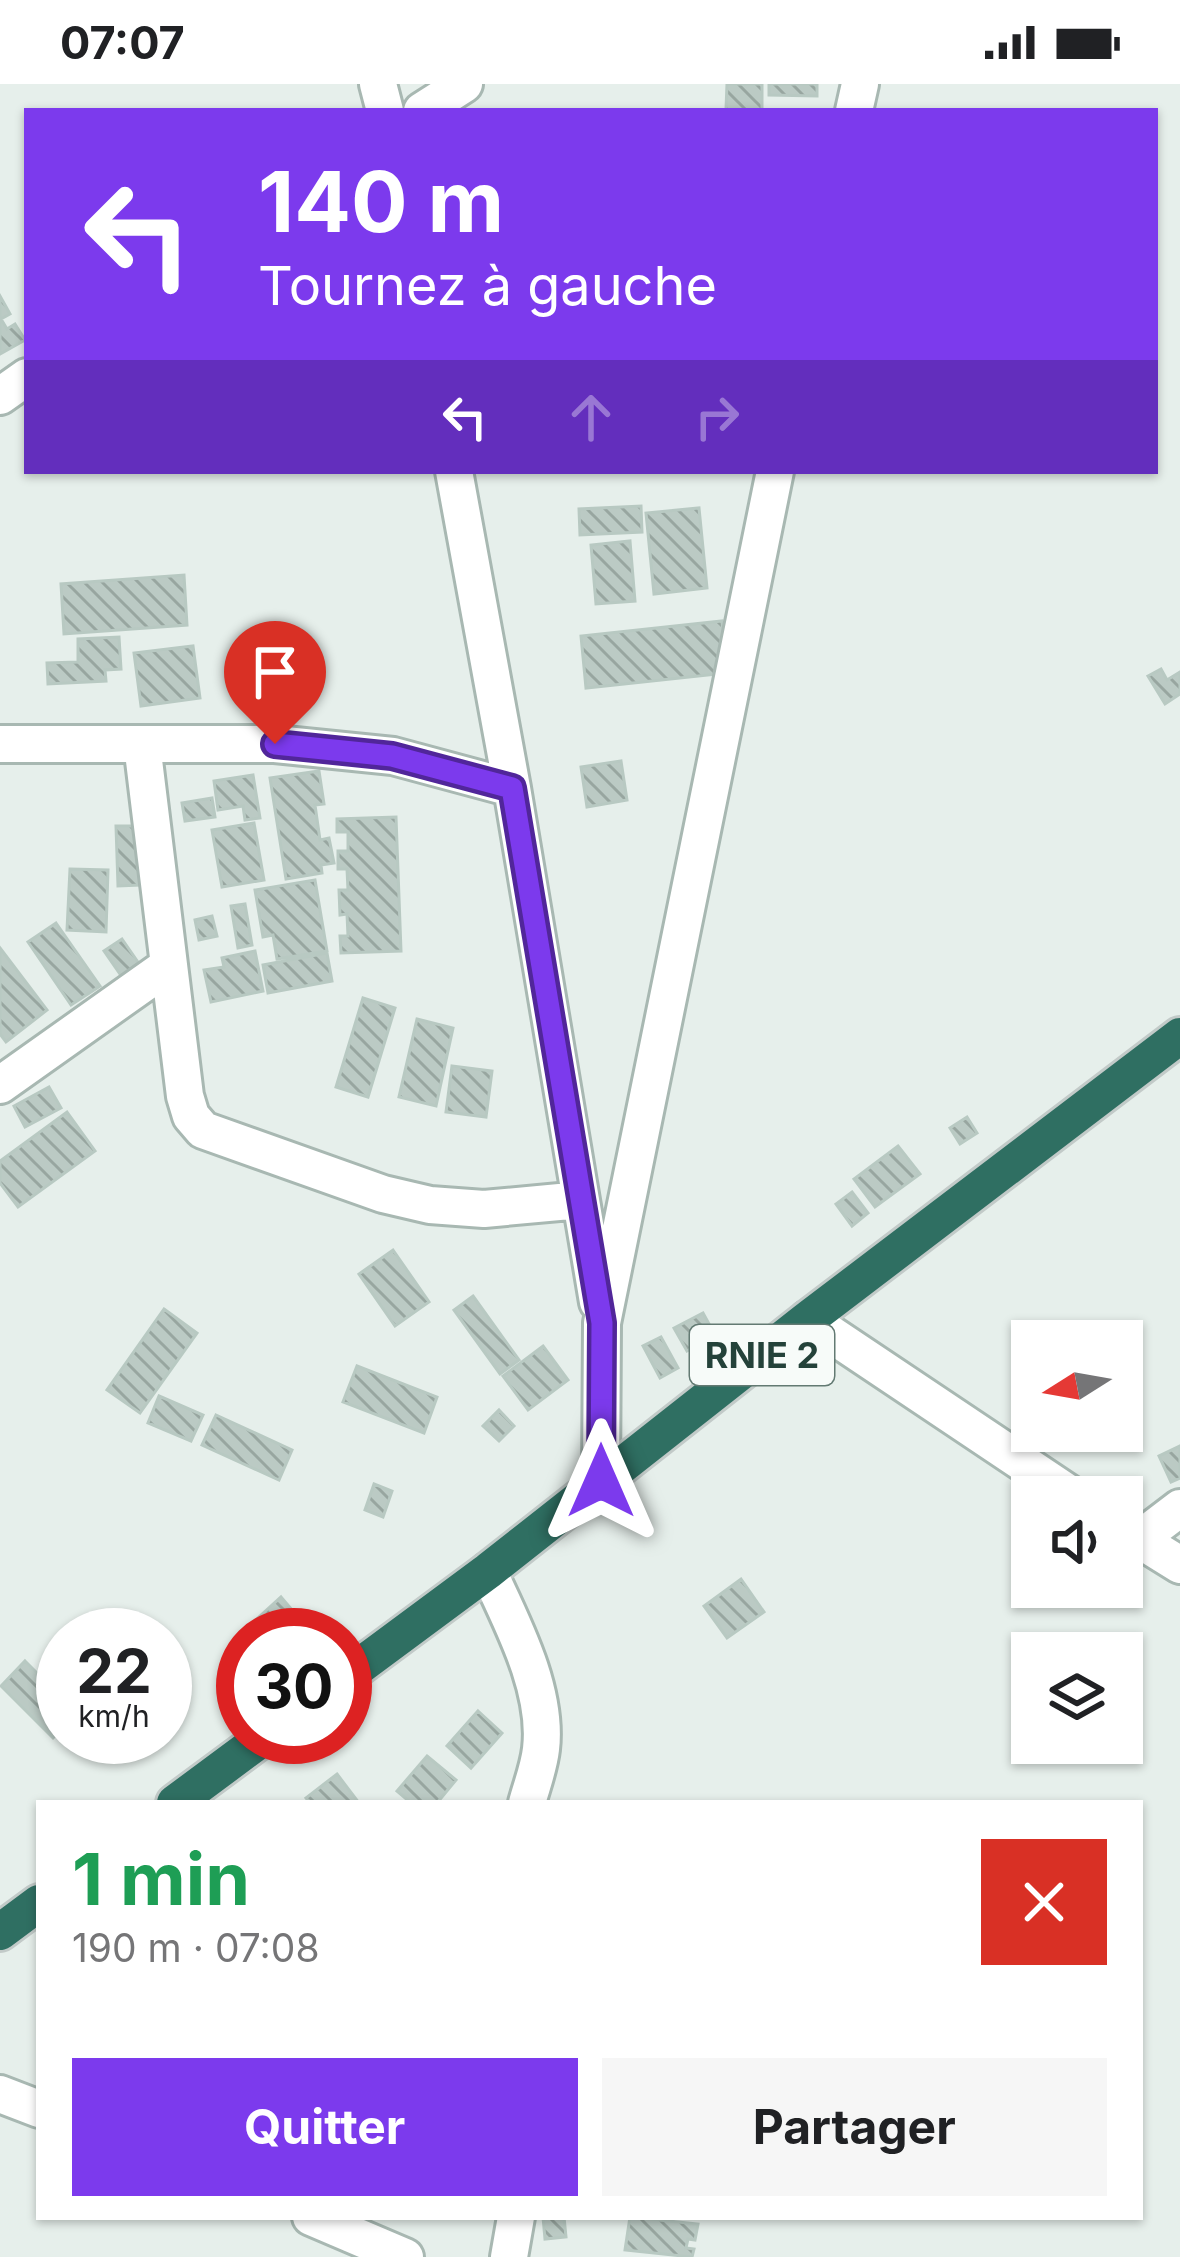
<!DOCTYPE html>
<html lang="fr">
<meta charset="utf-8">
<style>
:root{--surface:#fff;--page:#f6f6f6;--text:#202124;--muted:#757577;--accent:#7c3aed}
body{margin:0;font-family:Inter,sans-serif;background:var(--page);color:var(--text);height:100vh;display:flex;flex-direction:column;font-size:45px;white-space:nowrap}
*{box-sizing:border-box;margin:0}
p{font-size:39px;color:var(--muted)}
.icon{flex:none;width:66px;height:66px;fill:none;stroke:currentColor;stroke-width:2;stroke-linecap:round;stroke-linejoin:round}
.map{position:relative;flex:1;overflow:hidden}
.side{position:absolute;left:36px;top:1716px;width:1107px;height:420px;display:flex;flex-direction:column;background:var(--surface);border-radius:0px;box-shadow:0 3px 9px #0004}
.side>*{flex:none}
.hud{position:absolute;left:24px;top:24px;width:1134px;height:366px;border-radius:0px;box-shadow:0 3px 9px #0004;background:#7c3aed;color:#fff;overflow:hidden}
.needle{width:78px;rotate:259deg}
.controls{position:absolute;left:1011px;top:1236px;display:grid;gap:24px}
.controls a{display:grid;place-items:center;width:132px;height:132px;border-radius:0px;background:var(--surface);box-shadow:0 3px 9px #0004;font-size:60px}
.speed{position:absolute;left:36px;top:1524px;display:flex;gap:24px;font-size:60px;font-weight:700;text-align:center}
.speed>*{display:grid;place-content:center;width:156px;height:156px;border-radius:50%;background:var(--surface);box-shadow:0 3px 9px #0004;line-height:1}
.speed small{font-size:30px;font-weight:400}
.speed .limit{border:18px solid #d22;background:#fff;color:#111}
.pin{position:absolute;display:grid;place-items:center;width:102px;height:102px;color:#fff;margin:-123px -51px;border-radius:50% 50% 50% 0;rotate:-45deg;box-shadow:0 0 12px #0007}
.pin .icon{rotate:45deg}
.me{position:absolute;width:132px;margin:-66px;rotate:0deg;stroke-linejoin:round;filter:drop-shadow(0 0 9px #0008)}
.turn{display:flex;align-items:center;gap:42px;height:252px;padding:0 36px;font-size:54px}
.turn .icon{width:156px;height:156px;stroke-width:2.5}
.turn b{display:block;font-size:84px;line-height:102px}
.lanes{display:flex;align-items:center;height:114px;padding:0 36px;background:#0003;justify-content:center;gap:60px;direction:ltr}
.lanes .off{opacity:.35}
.round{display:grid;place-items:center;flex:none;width:126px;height:126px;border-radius:0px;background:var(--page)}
.summary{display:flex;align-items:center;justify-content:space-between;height:204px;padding:0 36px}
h1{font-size:72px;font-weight:700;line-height:90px;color:#1e9e55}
.action{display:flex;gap:24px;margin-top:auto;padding:24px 36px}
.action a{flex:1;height:138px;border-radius:0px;background:var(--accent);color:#fff;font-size:48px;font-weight:700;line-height:138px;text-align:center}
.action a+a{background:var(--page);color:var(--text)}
.status{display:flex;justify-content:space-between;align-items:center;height:84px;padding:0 60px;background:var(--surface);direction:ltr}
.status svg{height:33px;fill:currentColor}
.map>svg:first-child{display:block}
.building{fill:url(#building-back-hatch);stroke:#b8c9c2;stroke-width:3}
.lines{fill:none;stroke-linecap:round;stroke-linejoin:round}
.minor-casing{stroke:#a8b8b2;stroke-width:42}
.highway-casing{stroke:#c2cac8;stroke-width:42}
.minor{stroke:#fff;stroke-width:36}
.highway{stroke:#2f6f62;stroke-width:36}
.route-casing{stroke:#51269a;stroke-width:30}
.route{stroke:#7c3aed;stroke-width:21}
.labels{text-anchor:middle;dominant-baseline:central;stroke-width:9;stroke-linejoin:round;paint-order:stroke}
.shield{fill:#f7fbf9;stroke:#637a73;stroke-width:3}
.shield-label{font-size:36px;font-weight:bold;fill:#24423a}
</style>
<div class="status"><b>07:07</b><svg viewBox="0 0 49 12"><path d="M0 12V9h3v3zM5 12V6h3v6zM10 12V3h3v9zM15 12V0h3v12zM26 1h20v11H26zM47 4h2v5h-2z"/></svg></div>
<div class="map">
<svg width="1180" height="2173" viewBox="0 0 1180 2173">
<defs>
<pattern id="building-back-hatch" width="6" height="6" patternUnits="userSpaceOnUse" patternTransform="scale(3)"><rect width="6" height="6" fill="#bbcac4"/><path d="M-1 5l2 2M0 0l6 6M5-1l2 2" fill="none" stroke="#98a6a0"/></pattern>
</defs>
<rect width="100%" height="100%" fill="#e6efeb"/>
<path class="building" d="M727 0H762V26L726 25Z
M769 0H817V12L769 11Z
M0 212 10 230 1 235 7 245 15 240 25 256 0 270Z
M641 422 642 448 580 451 579 425Z
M699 424 707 504 654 510 646 429Z
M630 457 635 517 596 520 591 461Z
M184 491 187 541 64 550 61 500Z
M722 537 727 589 586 604 581 552Z
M119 553 121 585 105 586 106 597 48 600 47 579 78 578V555Z
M193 562 200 614 141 622 134 569Z
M1161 585 1167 596 1180 588V610L1165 620 1148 592Z
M621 677 627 716 587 723 581 683Z
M319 687 324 720 315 721 320 756 329 754 334 779 321 781 322 789 286 795 270 694Z
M253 691 260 734 245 736 243 722 218 726 214 697Z
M212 714 215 733 185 737 182 719Z
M396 733 401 867 341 869 340 852H348L347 830 340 831 339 806H348L347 785H338V767H348V748H337V735Z
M254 739 264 796 222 803 212 746Z
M116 742H138L140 801 118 802Z
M70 785 108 786 106 848 67 846Z
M315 796 327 867 277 875 273 851 263 853 255 806Z
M245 820 252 861 238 864 231 822Z
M212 832 217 852 199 856 195 836Z
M56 839 100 902 71 921 28 858Z
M122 855 140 881 122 893 104 867Z
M0 864 47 926 6 958 0 950Z
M255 867 263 907 211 918 204 886 224 883 222 874Z
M327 869 332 897 268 909 263 881Z
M363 914 395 924 368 1013 336 1003Z
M417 935 453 944 436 1022 399 1013Z
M452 982 492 987 486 1033 446 1028Z
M49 1003 61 1024 25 1043 14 1022Z
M67 1028 95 1067 18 1123 0 1099V1077Z
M967 1033 977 1049 960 1060 950 1044Z
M898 1062 920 1090 875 1123 854 1095Z
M852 1108 868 1129 852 1142 836 1120Z
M393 1166 429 1218 395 1242 359 1190Z
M473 1212 519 1276 500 1290 454 1226Z
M164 1225 197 1249 140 1329 107 1306Z
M703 1229 715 1251 687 1267 674 1244Z
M661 1253 678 1284 660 1294 643 1262Z
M543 1262 568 1296 528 1326 503 1292Z
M357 1282 437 1313 424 1349 343 1318Z
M159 1312 203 1331 191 1357 148 1339Z
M499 1326 514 1342 499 1357 483 1342Z
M216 1331 292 1366 279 1396 202 1361Z
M1180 1362V1394L1171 1398 1159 1372Z
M374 1400 392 1407 383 1433 365 1426Z
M741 1495 764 1528 727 1554 704 1522Z
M281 1513 299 1534 280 1551H257L249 1542Z
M25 1577 63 1615V1644L53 1654 1 1602Z
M478 1627 502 1649 471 1684 447 1662Z
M427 1672 456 1696 437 1719H411L397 1707Z
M337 1690 359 1719H310L306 1714Z
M543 2133H564L566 2153 545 2155Z
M630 2133 698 2140 695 2156 688 2155 686 2164 694 2165 692 2173 625 2166Z"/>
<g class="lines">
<defs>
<path id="minor" d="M378 0 385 27
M422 27 464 0
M854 27 860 0
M0 312 27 293
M454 387 512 704 598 1218
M0 660H275L393 672 512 704
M142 660 185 1012 191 1032 203 1046 383 1110 430 1121 484 1125 581 1116
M0 1001 168 882
M808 1235 1074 1413
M601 1397 602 1239 775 387
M1122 1445 1180 1481
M1138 1456 1180 1424
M488 1487C512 1539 548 1606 541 1665 539 1683 532 1701 527 1719
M0 2010 39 2025
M311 2133 405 2173
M509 2173 516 2133"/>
<path id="highway" d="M345 1593 488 1487 808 1235 1180 952
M175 1719 264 1653
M0 1848 39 1819"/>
</defs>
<use href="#minor" class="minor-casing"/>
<use href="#highway" class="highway-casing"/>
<use href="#minor" class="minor"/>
<use href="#highway" class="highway"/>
</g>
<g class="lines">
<defs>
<path id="route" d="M275 660 392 672 512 704 602 1239 601 1397"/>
</defs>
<use href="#route" class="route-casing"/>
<use href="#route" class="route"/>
</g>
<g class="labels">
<rect class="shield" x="690" y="1241" width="144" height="60" rx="9"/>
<g class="shield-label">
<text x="762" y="1271">RNIE 2</text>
</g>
</g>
</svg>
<div class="controls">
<a><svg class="needle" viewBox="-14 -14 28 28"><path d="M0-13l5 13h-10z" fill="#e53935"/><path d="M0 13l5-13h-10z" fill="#757577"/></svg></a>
<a><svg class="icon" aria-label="sound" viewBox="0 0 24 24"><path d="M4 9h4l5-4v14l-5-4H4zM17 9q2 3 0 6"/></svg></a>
<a><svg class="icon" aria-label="layers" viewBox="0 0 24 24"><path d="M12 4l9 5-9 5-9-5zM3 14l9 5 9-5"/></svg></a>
</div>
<div class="speed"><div>22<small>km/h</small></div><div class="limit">30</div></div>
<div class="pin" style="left:275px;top:660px;background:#d93025"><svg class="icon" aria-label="arrive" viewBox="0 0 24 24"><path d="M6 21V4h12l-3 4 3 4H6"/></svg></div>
<svg class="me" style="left:601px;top:1397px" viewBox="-20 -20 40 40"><path d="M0-17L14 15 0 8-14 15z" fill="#7c3aed" stroke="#fff" stroke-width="4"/></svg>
<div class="hud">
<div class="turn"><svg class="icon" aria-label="left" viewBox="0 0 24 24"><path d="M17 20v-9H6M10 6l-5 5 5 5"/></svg><div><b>140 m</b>Tournez à gauche</div></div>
<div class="lanes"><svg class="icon" aria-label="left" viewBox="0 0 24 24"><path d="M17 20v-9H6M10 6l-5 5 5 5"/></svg><svg class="icon off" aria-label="ahead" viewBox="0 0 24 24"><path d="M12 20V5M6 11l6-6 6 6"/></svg><svg class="icon off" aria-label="right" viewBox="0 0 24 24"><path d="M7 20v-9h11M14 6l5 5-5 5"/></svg></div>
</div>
<section class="side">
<div class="summary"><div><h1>1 min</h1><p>190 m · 07:08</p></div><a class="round" style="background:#d93025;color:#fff"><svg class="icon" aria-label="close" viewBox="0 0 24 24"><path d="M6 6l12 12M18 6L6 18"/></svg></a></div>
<div class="action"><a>Quitter</a><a>Partager</a></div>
</section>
</div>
